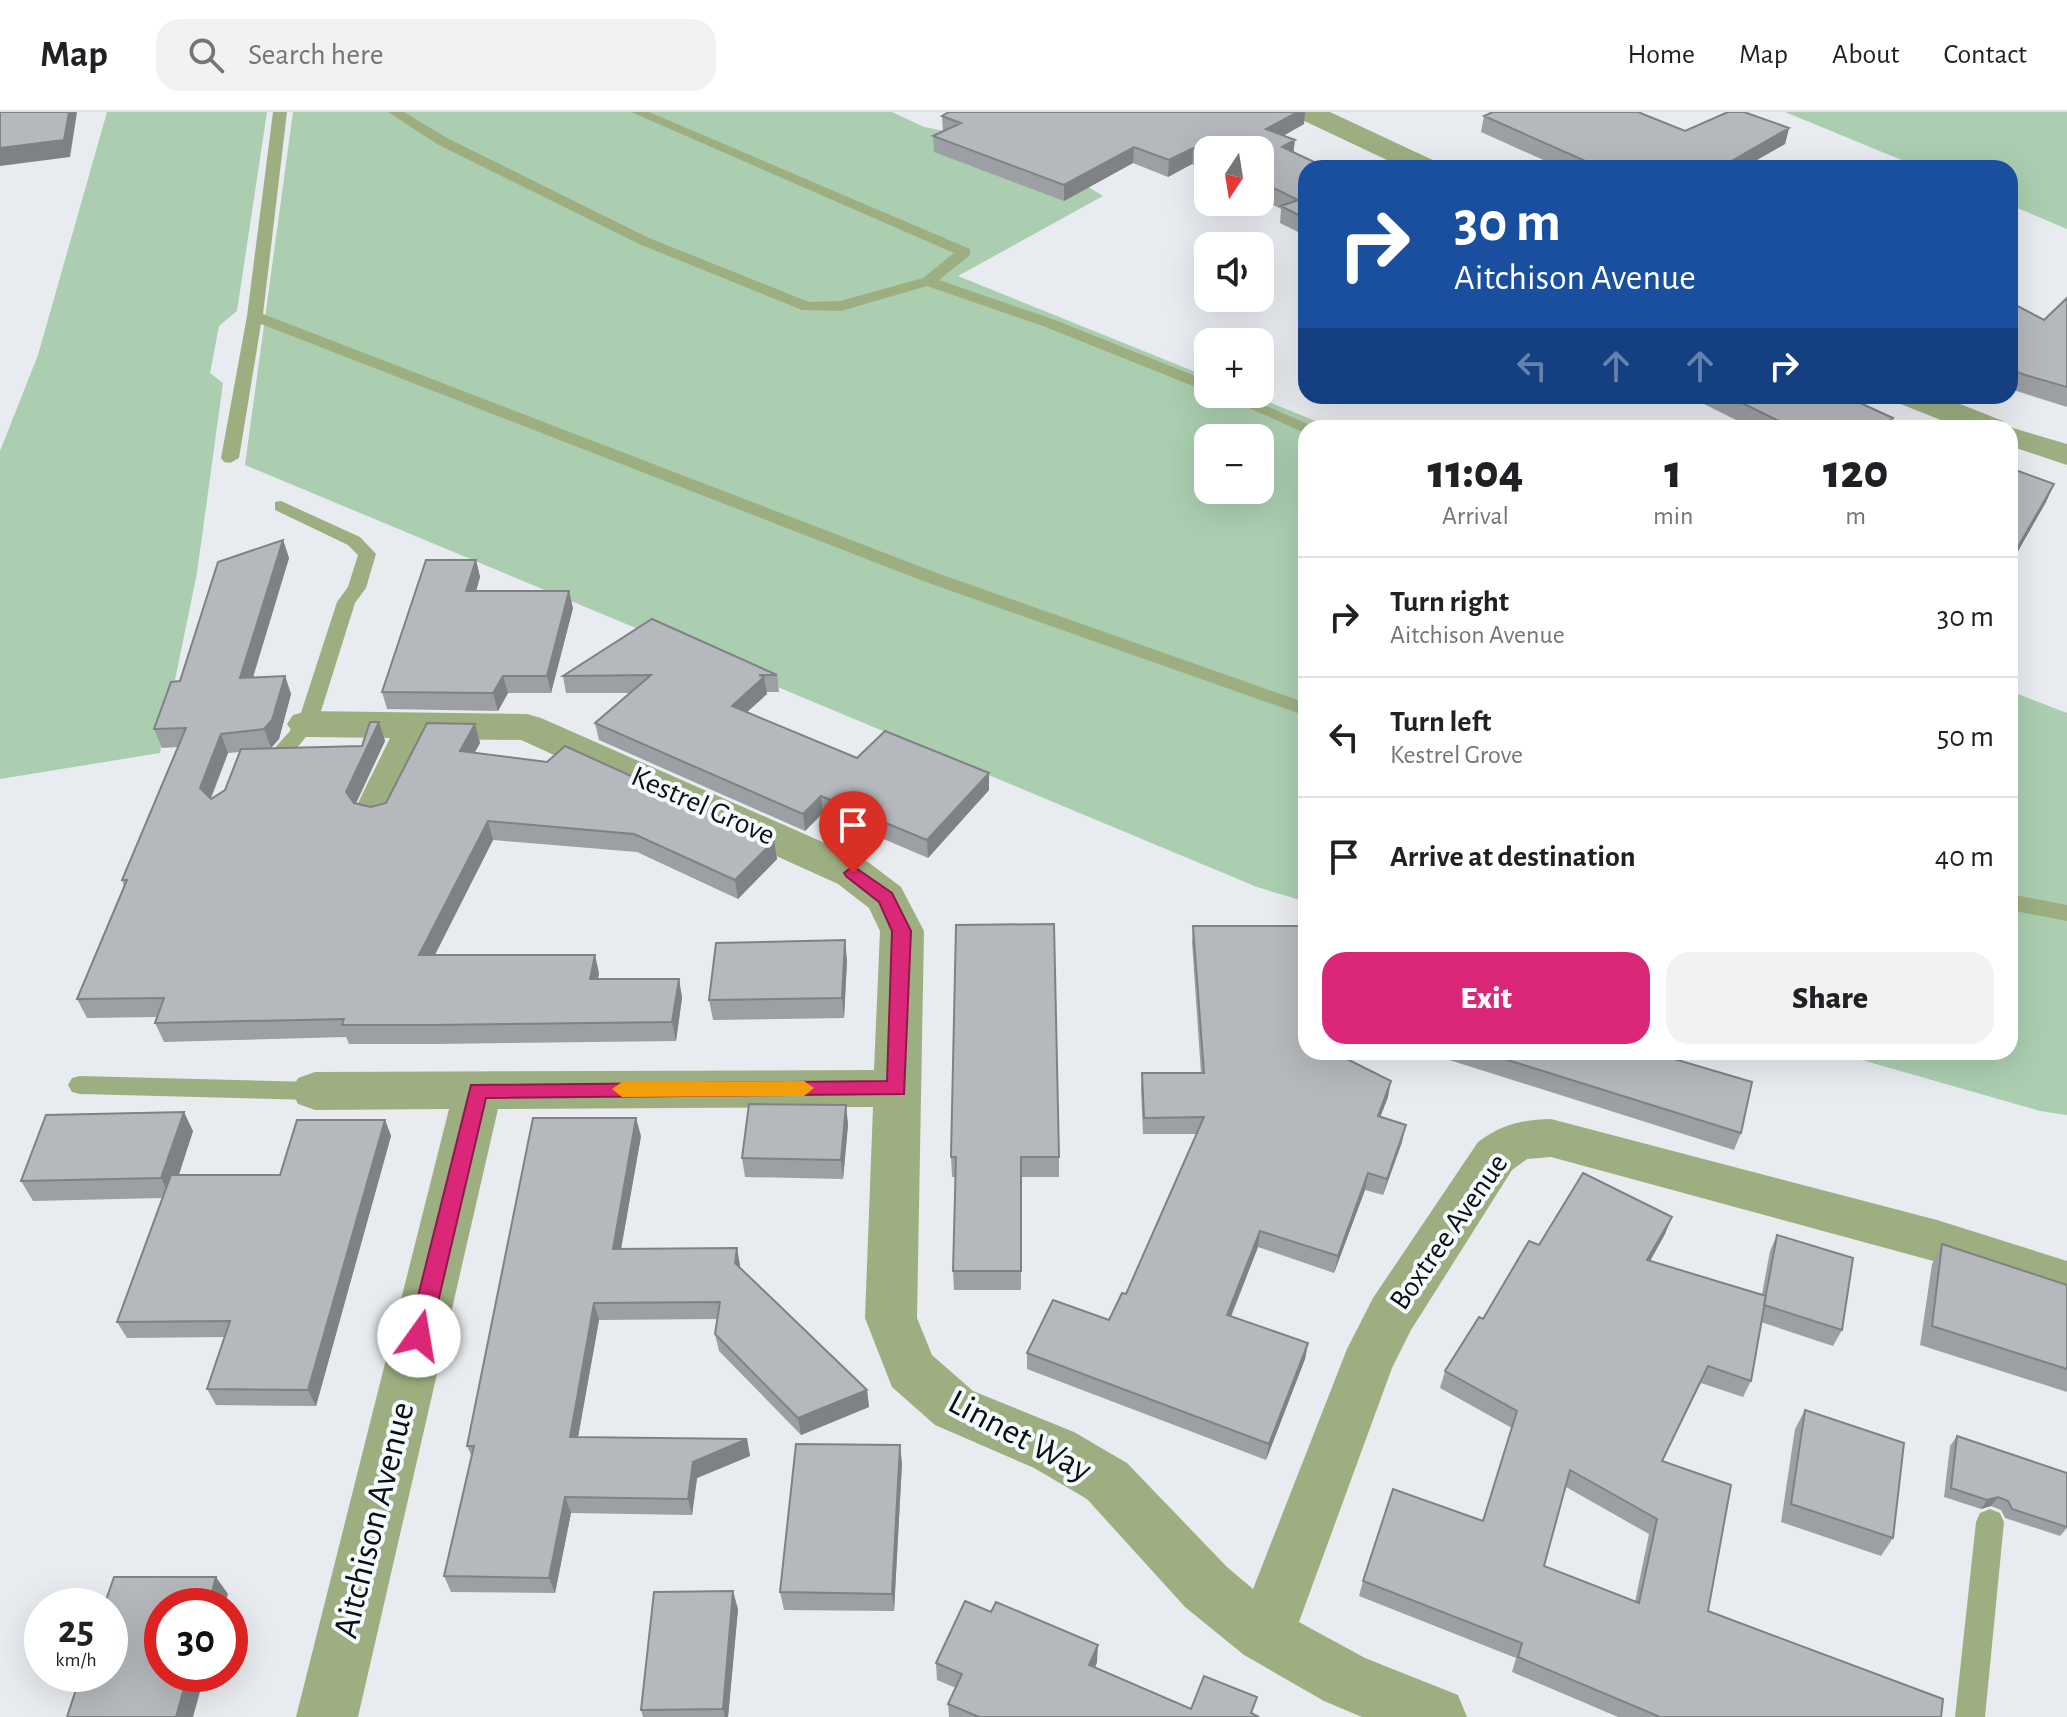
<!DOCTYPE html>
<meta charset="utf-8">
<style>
:root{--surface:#fff;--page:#f2f2f2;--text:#202124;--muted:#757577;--line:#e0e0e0;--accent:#db2777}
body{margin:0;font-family:"Alegreya Sans",sans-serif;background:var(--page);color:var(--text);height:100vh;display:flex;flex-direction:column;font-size:30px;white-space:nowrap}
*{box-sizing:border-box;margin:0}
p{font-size:26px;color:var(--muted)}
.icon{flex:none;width:44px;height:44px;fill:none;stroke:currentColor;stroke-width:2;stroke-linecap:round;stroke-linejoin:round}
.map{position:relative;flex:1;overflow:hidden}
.details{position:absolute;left:1298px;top:308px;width:720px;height:640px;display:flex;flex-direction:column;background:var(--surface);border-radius:24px;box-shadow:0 8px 32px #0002}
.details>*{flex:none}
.guide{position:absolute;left:1298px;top:48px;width:720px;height:244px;border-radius:24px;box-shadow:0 8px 32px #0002;background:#1a4fa0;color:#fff;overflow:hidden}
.needle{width:52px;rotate:192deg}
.buttons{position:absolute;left:1194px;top:24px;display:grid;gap:16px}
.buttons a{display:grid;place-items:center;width:80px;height:80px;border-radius:16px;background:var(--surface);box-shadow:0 8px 32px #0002;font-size:40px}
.speed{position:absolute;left:24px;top:1476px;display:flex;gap:16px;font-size:40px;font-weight:700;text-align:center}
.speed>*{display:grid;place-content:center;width:104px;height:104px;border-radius:50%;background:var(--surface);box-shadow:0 8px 32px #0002;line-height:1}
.speed small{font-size:20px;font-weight:400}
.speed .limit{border:12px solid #d22;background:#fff;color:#111}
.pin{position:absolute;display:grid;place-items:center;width:68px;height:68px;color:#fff;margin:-82px -34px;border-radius:50% 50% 50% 0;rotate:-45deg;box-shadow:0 0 8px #0007}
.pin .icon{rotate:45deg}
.me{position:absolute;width:88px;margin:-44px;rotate:13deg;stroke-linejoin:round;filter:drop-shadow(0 0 6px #0008)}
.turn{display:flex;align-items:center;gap:28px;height:168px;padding:0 24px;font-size:36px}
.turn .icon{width:104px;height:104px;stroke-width:2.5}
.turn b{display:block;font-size:56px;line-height:68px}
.lanes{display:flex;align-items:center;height:76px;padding:0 24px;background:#0003;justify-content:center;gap:40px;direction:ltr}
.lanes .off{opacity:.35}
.eta{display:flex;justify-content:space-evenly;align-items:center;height:136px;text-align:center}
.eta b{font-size:48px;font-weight:800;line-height:56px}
.cta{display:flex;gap:16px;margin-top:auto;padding:16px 24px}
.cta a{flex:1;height:92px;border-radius:24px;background:var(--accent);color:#fff;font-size:32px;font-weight:800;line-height:92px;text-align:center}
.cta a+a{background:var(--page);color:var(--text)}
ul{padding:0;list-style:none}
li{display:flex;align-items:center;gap:24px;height:120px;padding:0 24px;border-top:2px solid var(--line)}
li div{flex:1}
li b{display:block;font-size:30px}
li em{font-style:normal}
header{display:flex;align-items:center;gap:48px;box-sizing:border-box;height:112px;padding:0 40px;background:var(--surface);border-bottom:2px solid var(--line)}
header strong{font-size:38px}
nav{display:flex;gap:44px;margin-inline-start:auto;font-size:28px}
.search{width:560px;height:72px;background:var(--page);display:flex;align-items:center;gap:20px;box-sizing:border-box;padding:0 28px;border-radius:24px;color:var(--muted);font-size:30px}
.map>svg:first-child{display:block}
.green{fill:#abceb0;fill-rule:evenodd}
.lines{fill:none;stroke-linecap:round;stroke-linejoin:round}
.service{fill:#9daf80;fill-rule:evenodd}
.minor{fill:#9daf80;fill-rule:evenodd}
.wall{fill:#9c9fa3;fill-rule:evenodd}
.shaded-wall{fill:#7f8284}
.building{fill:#b5b9bd;stroke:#7f8284;stroke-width:2;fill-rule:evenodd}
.route{fill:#db2777;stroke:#8e194d;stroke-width:2}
.slow{fill:#f59e0b}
.labels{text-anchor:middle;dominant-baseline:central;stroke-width:8;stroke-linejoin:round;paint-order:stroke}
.street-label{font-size:30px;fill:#0d0e0f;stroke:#f5fafe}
.near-street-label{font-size:36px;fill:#0d0e0f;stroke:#f5fafe}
</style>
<header>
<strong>Map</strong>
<div class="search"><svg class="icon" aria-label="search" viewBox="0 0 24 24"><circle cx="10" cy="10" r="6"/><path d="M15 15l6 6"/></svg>Search here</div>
<nav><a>Home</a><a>Map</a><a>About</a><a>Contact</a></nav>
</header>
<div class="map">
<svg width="2067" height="1605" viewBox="0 0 2067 1605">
<rect width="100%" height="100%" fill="#e8ecf0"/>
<path class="green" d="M107 0H267L237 199 219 214 210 261 223 271 197 461 160 641 0 667V339L38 243Z
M293 0H892L924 15 1022 34 1103 84 958 164 1208 265V282H1249L1333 316H1306V790L1257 775 245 353ZM1208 326H1260V378H1208Z
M1785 0H2067V117L2010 93V56H1921Z
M2010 579 2067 601V1003L2040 999 1834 940H2010Z"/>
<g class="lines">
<path class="service" d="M273 0H287L263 202 937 461 1306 591V604L923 469 261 212 239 346 230 351 224 350 221 346 247 204Z
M388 0H404L447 26 649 126 809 190 840 189 923 166 954 141 631 0H649L970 137V143L939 168 1055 208 1208 269V280L1043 214 927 174 841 199 802 198 639 132 437 32Z
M1217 282H1239L1317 316H1306L1303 320Z
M281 389 360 425 376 442 366 476 355 491 317 612 285 650 260 653 250 646 253 641 272 639 298 610 337 490 348 475 358 443 348 433 275 398V390Z
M2010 782 2067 793V809L2010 798Z
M80 964 315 970 323 972 327 979 323 986 315 988 80 982 72 980 68 973 72 966Z
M1990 1397 2000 1401 2004 1410 1985 1605H1955L1976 1410 1980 1401Z"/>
<path class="minor" d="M1295 0H1330L1437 50 1441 56H1404L1298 6Z
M1894 284H1940L2003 309 2006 314 2067 332V353L2010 334V316H1961L1898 291Z
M307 599 527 602 541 606 868 750 901 775 924 819 917 1206 932 1243 973 1279 1074 1320 1127 1351 1227 1455 1253 1477 1347 1237 1373 1186 1478 1030C1503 1012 1521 1008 1551 1007L1937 1108 2067 1149V1193L1937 1150 1551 1045 1527 1047 1512 1058 1411 1218 1392 1256 1299 1510 1365 1546 1458 1583 1467 1605H1362L1324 1589 1244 1543 1185 1495 1087 1387 1034 1356 935 1313 892 1275 865 1206 873 995 498 997 358 1605H296L449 997 315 998 298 992 291 979 298 966 315 960 874 958 880 819 869 796 838 772 521 628 430 627 391 707 376 711 361 707 355 697 390 626 307 625 293 621 287 612 293 603Z"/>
</g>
<path class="wall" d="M949 0H1305L1304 12 1283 24 1306 56V124L1280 111 1281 97 1260 86V38H1208V60L1192 52 1168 65 1133 51 1064 89 934 40 933 24 943 20 942 4Z
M1484 4 1685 19 1789 16 1785 32 1743 56H1561L1481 20Z
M2067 186V295L2010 277V190L2044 208Z
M1688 284H1845L1893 306 1890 314 1897 316H1752Z
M2010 356 2054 372 2046 390 2010 453Z
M283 428 289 446 253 565 285 564 291 582 279 627 271 636 362 634 379 610 385 629 356 692 371 695 386 691 475 612 480 631 474 641 774 729 777 747 738 787 637 740 493 728 435 843 599 861 598 867H679L682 886 676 929 436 932H349L346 925 164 930 155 911 157 905 87 906 77 887 124 774 122 768 178 635 162 636 154 617 180 569ZM240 640 225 678 211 687 228 641Z
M476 448 480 465 476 479 573 496 551 581H508L498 599 387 597 382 580Z
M777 563 779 580H766L767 582 747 600 857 646 989 678 928 746 823 701 805 719 599 628 595 611 630 581H566L563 564Z
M1193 814 1306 940 1388 985 1380 1005 1402 1030 1383 1083 1365 1078 1334 1161 1258 1135 1231 1205 1308 1231 1305 1247 1266 1348 1027 1257V1241L1109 1208 1126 1182 1196 1022H1143L1141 977 1142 961H1201L1192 830Z
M847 848 844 906 713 908 709 888Z
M1424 940H1658L1657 942 1741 1021 1734 1038Z
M846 993 848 1013 843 1067 745 1065 742 1046Z
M385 1008 391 1024 316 1294 216 1293 207 1277 225 1225 127 1226 117 1210 162 1086 33 1089 21 1069 193 1019 179 1063H280Z
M641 1024 621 1137 740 1153V1156L867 1278 869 1295 801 1323 719 1239 715 1222 718 1207 599 1208 578 1325 747 1327 750 1344 697 1366 692 1403 571 1401 555 1481 451 1480 444 1464 472 1345 467 1334Z
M951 1045H1059V1065H1021V1178H954L953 1159 955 1065H952Z
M1665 1122 1650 1149 1762 1182 1770 1139 1777 1123 1842 1218 1833 1234 1761 1210 1751 1269 1743 1285 1701 1271 1662 1349 1708 1499 1941 1605H1618L1512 1560 1516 1546 1359 1484 1363 1469 1483 1409 1512 1316 1440 1276 1445 1259 1539 1133ZM1566 1375 1649 1422 1635 1490 1544 1454Z
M1942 1132 2067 1173V1280L1920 1233 1932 1152Z
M1805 1298 1893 1426 1881 1444 1781 1410 1795 1317Z
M1957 1324 2067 1416 2060 1424 2005 1406 2001 1398 1991 1394 1981 1397 1944 1385 1950 1334Z
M902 1351 894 1499 784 1498 780 1480Z
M738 1497 728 1605H643L641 1598Z
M1097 1550 1095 1556 1191 1597 1254 1603 1259 1605H949L948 1592 956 1576 937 1568 936 1551Z"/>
<path class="shaded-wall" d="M69 0H77L70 45 0 54V36Z
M1298 0H1305L1304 12 1265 34 1266 17Z
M1789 16 1785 32 1743 56H1722L1723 54Z
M1295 28 1293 44 1282 35Z
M1134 35 1133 51 1064 89V73Z
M1193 36 1192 52 1168 65 1169 48Z
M2054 372 2046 390 2010 453 2018 435Z
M283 428 289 446 247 585 240 566Z
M476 448 480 465 471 497 466 479Z
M569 479 573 496 551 581 547 564Z
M285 564 291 582 279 627 271 636 264 617Z
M503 564 508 581 498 599 493 581Z
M764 565 767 582 735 611 732 594Z
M379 610 385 629 352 699 346 680Z
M475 612 480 631 465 658 460 639Z
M221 622 228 641 207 695 200 676Z
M989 661V678L928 746 927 728Z
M821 684 823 701 805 719 803 702Z
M488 709 493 728 425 862 419 843Z
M774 729 777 747 738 787 735 768Z
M845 828 847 848 844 906 842 886Z
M595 843 599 861 595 886 590 867Z
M679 867 682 886 676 929 672 910Z
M1391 969 1388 985 1374 1021 1378 1004Z
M846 993 848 1013 843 1067 841 1048Z
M184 1000 193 1019 171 1086 161 1066Z
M636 1006 641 1024 618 1154 613 1137Z
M385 1008 391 1024 316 1294 308 1278Z
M1406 1013 1402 1030 1383 1083 1387 1067Z
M1368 1061 1365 1078 1334 1161 1338 1144Z
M1672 1105 1665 1122 1641 1165 1647 1148Z
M1260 1119 1258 1135 1225 1219 1227 1203Z
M737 1136 740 1153 738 1168 735 1151Z
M594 1191 599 1208 575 1342 570 1325Z
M1308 1231 1305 1247 1266 1348 1269 1332Z
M867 1278 869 1295 801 1323 798 1306Z
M747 1327 750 1344 697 1366 692 1403 688 1387 693 1350Z
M900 1333 902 1351 894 1499 892 1482Z
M565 1385 571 1401 555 1481 549 1466Z
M1998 1385 1991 1394 1981 1397 1987 1388Z
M216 1465 228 1482 224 1494H208Z
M733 1479 738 1497 728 1605H725L723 1597Z
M1098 1533 1097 1550 1089 1570V1553Z
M188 1562H205L193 1605H176Z"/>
<path class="building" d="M0 0H69L64 28 0 36Z
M949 0H1298L1266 17 1295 28 1282 35 1327 56H1306V107L1281 94 1298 88 1260 69V38H1208V43L1193 36 1169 48 1134 35 1064 73 933 24 961 11 942 4Z
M1493 0H1638L1685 19 1728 0H1744L1789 16 1723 54 1729 56H1601L1484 4Z
M2067 186V275L2025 263 2010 257V190L2044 208Z
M1728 284H1845L1893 306 1885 312 1897 316H1782L1787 313Z
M2010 356 2054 372 2018 435 2010 432Z
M283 428 240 566 285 564 272 608 264 617 221 622 200 676 211 687 225 678 241 637 362 634 370 610H379L346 680 354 691 371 695 386 691 427 611 475 612 460 639 547 650 565 634 774 729 735 768 634 722 488 709 419 843H595L590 867H679L672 910 430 913H342L344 907 155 911 164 886 77 887 127 768H122L186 616 154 617 171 570 180 569 218 450Z
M426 448H476L466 479H569L547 564H503L493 581 382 580Z
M652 507 777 563H759L764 565 732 594 857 646 885 619 989 661 927 728 821 684 803 702 595 611 651 563 563 564Z
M1054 812 1059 1045H1021V1159H953L956 1045H951L956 813Z
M1193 814H1306V940H1333L1391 969 1378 1004 1406 1013 1387 1067 1368 1061 1338 1144 1260 1119 1227 1203 1308 1231 1269 1332 1027 1241 1053 1188 1109 1208 1122 1181 1126 1182 1204 1005 1144 1006 1142 961H1204Z
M845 828 842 886 709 888 716 831Z
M1482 940H1658L1657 942 1752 970 1741 1021Z
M749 992 846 993 841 1048 742 1046Z
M184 1000 161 1066 21 1069 46 1003Z
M533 1006H636L613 1137 737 1136 735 1151 867 1278 798 1306 715 1222 720 1190 594 1191 570 1325 747 1327 693 1350 688 1387 565 1385 549 1466 444 1464 474 1334H467Z
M297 1008H385L308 1278 207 1277 230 1209 117 1210 171 1063H280Z
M1583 1061 1672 1105 1647 1148 1766 1184 1751 1269 1708 1254 1662 1349 1731 1373 1708 1499 1943 1587 1941 1605H1660L1518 1545 1522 1531 1363 1469 1393 1377 1483 1409 1517 1299 1445 1259 1479 1205 1483 1207 1529 1129 1539 1133ZM1570 1358 1657 1407 1639 1491 1544 1454Z
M1777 1123 1853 1146 1842 1218 1764 1193Z
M1942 1132 2067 1173V1257L1932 1214Z
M1805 1298 1904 1331 1893 1426 1791 1392Z
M1957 1324 2067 1361V1415L2012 1397 2008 1389 1998 1385 1987 1388 1951 1376Z
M796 1332 900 1333 892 1482 780 1480Z
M114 1465H216L208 1494H162V1562H188L176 1605H67L81 1562H110V1494H104Z
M733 1479 723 1597 641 1598 654 1480Z
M965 1489 991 1500 996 1490 1098 1533 1089 1553 1191 1597 1204 1564 1257 1585 1251 1601 1259 1605H979L948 1592 962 1562 936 1551Z"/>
<path class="route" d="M853 754 892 781 911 819 904 982 486 986 430 1224 426 1230H411L408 1224 471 973 887 969 892 819 879 790 847 765 844 761Z"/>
<path class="slow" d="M804 969 814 976 804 984 622 985 612 977 622 970Z"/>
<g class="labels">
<g class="street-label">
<text transform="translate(703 694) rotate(24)">Kestrel Grove</text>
<text transform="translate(1449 1120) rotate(-55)">Boxtree Avenue</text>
</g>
<g class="near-street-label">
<text transform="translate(1020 1324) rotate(28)">Linnet Way</text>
<text transform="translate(374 1408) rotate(-76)">Aitchison Avenue</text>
</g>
</g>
</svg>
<div class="buttons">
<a><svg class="needle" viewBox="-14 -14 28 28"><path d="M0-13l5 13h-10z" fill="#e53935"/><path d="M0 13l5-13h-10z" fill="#757577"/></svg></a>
<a><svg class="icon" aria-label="sound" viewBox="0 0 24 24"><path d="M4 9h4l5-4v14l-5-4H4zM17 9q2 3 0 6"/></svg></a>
<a>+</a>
<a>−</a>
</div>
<div class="speed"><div>25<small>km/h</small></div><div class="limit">30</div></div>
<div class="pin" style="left:853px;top:761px;background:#d93025"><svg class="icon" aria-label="arrive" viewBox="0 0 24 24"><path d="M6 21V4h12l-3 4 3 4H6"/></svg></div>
<svg class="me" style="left:419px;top:1224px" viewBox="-20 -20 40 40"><circle r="19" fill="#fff"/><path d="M0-13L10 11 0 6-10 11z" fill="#db2777"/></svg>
<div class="guide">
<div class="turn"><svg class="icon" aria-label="right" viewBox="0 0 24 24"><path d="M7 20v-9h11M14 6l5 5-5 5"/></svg><div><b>30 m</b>Aitchison Avenue</div></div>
<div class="lanes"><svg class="icon off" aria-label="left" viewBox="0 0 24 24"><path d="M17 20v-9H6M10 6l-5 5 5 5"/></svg><svg class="icon off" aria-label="ahead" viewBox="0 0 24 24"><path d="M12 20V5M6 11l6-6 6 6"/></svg><svg class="icon off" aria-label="ahead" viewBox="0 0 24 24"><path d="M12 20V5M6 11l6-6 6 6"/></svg><svg class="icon" aria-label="right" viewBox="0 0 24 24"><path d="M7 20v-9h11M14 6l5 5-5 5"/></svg></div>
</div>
<section class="details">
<div class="eta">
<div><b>11:04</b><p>Arrival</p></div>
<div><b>1</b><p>min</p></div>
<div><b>120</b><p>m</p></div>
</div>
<ul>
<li><svg class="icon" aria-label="right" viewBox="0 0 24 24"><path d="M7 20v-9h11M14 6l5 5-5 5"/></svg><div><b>Turn right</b><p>Aitchison Avenue</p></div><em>30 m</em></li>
<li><svg class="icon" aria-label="left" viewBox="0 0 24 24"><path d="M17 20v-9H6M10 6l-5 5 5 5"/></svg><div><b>Turn left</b><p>Kestrel Grove</p></div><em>50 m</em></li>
<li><svg class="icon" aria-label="arrive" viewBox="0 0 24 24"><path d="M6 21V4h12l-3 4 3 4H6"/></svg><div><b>Arrive at destination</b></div><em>40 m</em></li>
</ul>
<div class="cta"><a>Exit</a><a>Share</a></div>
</section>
</div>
